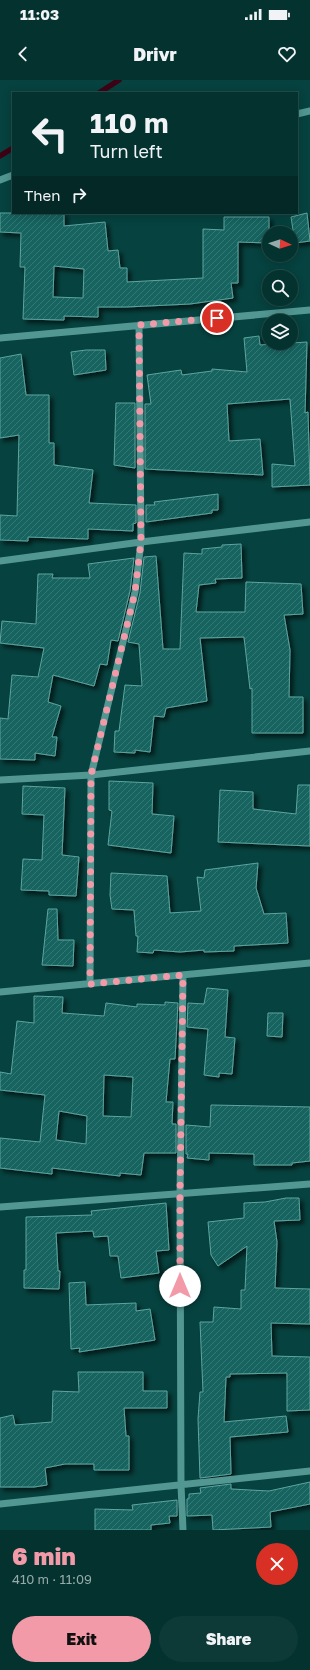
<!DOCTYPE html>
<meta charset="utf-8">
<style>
:root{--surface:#04322f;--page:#0d3a37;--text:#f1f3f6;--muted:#97aaaa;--line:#254d4b;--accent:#f39aa9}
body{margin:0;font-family:"Golos Text",sans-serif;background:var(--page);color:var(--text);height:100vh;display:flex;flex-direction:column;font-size:15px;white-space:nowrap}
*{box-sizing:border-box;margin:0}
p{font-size:13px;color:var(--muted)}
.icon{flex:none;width:22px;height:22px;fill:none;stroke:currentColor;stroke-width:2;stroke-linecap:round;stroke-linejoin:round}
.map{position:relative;height:1450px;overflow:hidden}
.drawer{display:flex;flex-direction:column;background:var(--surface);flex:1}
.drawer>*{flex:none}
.top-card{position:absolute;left:12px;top:12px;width:286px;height:122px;border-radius:0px;box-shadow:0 2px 10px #0003,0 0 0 1px var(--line);background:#04322f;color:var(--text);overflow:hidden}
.needle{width:26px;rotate:94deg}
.fabs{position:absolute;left:262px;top:146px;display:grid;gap:8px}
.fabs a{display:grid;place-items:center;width:36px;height:36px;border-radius:50%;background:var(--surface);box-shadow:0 2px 10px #0003,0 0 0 1px var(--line);font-size:20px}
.pin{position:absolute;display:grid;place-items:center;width:34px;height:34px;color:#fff;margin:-17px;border:2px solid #fff;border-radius:50%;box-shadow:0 1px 4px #0007}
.me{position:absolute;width:44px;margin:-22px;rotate:0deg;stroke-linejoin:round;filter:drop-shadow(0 0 3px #0008)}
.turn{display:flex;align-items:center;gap:14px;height:84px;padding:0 12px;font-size:18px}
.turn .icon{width:52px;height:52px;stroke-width:2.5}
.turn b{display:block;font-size:28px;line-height:34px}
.then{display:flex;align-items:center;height:38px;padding:0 12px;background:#0003;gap:8px;font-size:15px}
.round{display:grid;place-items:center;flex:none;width:42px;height:42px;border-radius:21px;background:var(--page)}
.summary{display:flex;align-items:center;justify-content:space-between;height:68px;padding:0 12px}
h1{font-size:24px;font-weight:800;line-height:30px;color:var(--accent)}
.button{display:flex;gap:8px;margin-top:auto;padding:8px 12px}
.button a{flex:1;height:46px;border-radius:24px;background:var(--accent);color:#111;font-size:16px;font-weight:800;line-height:46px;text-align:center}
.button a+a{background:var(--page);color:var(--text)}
.status{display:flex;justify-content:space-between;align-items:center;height:28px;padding:0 20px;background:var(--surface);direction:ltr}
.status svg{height:11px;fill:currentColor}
header{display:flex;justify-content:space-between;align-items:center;height:52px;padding:0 12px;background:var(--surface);font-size:18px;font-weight:800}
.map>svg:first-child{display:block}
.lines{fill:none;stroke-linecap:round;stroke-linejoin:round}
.stream{stroke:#3e0215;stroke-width:5.5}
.building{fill:url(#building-hatch);stroke:#5fa49e;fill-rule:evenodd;filter:url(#shadow)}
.minor{stroke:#529792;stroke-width:7}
.route{stroke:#f39aa9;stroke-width:7;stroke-dasharray:0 12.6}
</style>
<div class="status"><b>11:03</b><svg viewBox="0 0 49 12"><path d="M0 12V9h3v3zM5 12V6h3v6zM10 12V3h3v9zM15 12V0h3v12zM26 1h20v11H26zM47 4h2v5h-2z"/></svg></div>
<header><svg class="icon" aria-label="back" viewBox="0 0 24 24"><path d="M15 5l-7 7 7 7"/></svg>Drivr<svg class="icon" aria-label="heart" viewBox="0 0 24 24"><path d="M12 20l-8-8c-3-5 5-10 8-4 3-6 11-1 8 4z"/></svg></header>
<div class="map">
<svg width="310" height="1450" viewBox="0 0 310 1450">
<defs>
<pattern id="building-hatch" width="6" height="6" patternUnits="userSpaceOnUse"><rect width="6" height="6" fill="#13635f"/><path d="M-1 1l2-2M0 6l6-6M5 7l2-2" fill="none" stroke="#337975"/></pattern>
<filter id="shadow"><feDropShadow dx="3.5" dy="3.5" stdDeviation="2" flood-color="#0009"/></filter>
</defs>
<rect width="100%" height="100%" fill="#06423f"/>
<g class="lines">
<path class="stream" d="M99 13 119 0
M0 76 13 68"/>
</g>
<path class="building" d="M0 133H64V146L105 142 108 171 118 170 120 188H127V202L203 198V149L224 150V137H269V163L238 162V203H231L233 218 190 224 126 227H98V237L64 236V240L23 239 25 187H20L21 153 0 152ZM54 186 84 189 83 218 53 217Z
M307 133 310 161 295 163 291 137Z
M259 256 260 265 307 262 305 333 308 332 310 405 272 407V384L295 386 290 319 227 324 229 361 260 359 263 395 145 389V324H151L147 295 181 290 182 295 212 291V289L247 292 244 258Z
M86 270H105L106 290 74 295 71 272Z
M21 274 26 315H49V363H54V385L93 390 89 423 136 425V443L133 444V451L88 449V459L28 457V461L0 460V435L17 436 19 355 0 358V278Z
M116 323H135V388L114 385Z
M218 414V430H212V433L146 442V425H155L154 422Z
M241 464 242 498 215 499 216 503 199 505 196 532H245L246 502 301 504 303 534 284 535 290 570 289 617H303V653H252V608L250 609 244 557 200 558 207 621 166 628 164 637 154 636 150 672 135 670V673L114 672 115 651H119L125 605 142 606 139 564 128 562 140 513 144 477 156 476 163 569H180L184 473 202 474V469L222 467V465Z
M134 478 130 511 118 561 111 560 107 585 100 584 94 606 53 595 48 622 61 626 52 657H57L55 676 35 673V680L0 679V638L8 639 12 595 38 597 44 568 0 563 2 541 36 544 38 494H53L52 498H90L88 484Z
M109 701 153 703 152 734 174 736 171 773 108 765 112 731 109 730Z
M298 705H310V766L218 762 220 710 253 712V729L296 734Z
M23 706 65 708 62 775 79 777 76 816 49 815V811L21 810 23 779 42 780 44 735 22 734Z
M258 783 256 808 264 834 286 833 288 863 234 866V871L204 872V870L180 872 154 870 153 873 137 872 138 856H136L134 830 112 829 110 815 111 793 167 796 170 833 201 831 197 797 204 798 205 790Z
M48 829H57L58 860H74L73 886 42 885Z
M207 908 228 910 225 957 235 958 232 994 219 993V997L204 995 208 949 187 947 188 923 204 924Z
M34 916 63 917 62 933 104 936 106 923 137 927V924L165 925V922L178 923 175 979H170L166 1022H173L172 1044H176V1073H144L141 1095 120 1093V1096L52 1088V1094L0 1088V1058L40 1062 45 1015 0 1010V992L11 994 17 941 34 943ZM104 995 133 997 131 1037 103 1036ZM59 1031 87 1036 86 1064 56 1060Z
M268 933H283L282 957 267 956Z
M211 1025 310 1027V1081L292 1083V1085H254V1074L209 1073V1080L187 1078 188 1074H186V1045L210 1047Z
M286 1118H299L300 1140 274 1141 277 1162 275 1208 310 1209V1244L271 1243 272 1276 310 1277V1330L287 1331V1293L230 1294V1297H226L224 1342 286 1336 288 1352 230 1357 231 1394 200 1398 198 1339 200 1312H203L200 1242H213L214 1227 241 1229V1210H245L247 1166 218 1186 211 1175 208 1142 244 1138V1123L265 1122Z
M166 1123 169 1170 156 1171 159 1193 121 1198 118 1176H110L108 1156 94 1157 93 1151 56 1153 58 1191H60L59 1209 24 1208V1190H26V1137L92 1135 91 1131Z
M85 1202 86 1225 136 1223V1231L150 1229 155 1260 79 1272 80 1268 71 1269 69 1203Z
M78 1292H143V1311H167V1328H124L126 1356H129V1390H94V1384H65L45 1388 47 1405 34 1407H0V1338L13 1335 15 1345 52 1342 53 1311 79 1312Z
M310 1402V1424L270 1432 271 1447 213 1450 212 1435 187 1436V1419L189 1418V1414L201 1413 200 1408 231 1404V1409L269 1411Z
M177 1420V1436H169L170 1443 151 1445V1450H95V1429L133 1430 132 1425Z"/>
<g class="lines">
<path class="minor" d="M297 34 310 31
M0 100 13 95
M0 258 310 230
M0 481 141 462 310 442
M0 700 91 695 310 671
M90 904 91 695 135 512 141 462 139 245
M0 912 310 883
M0 1127 310 1104
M0 1424 310 1391
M183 1450 181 1405 180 1114 183 895"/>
</g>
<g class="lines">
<path class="route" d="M180 1206V1114L183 895 90 904 91 695 135 512 141 462 139 245 217 238"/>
</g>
</svg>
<div class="fabs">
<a><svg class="needle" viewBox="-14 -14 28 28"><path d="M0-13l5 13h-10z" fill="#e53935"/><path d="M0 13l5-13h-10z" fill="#97aaaa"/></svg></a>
<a><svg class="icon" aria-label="search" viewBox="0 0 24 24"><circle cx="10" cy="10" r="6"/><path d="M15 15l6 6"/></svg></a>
<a><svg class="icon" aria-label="layers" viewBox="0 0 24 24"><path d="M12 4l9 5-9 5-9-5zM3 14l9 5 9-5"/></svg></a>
</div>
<div class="pin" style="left:217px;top:238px;background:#d93025"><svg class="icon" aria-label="arrive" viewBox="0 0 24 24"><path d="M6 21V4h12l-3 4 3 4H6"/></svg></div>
<svg class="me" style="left:180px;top:1206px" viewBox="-20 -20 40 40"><circle r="19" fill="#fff"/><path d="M0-13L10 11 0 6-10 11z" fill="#f39aa9"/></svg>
<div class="top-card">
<div class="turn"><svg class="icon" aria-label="left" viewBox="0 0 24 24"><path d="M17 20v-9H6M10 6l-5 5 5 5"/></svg><div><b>110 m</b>Turn left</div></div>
<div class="then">Then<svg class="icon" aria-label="right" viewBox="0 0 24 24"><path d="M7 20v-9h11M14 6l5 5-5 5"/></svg></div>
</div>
</div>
<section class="drawer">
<div class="summary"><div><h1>6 min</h1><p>410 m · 11:09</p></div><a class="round" style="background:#d93025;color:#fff"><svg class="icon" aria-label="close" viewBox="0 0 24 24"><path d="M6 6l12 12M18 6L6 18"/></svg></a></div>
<div class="button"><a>Exit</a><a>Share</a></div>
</section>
